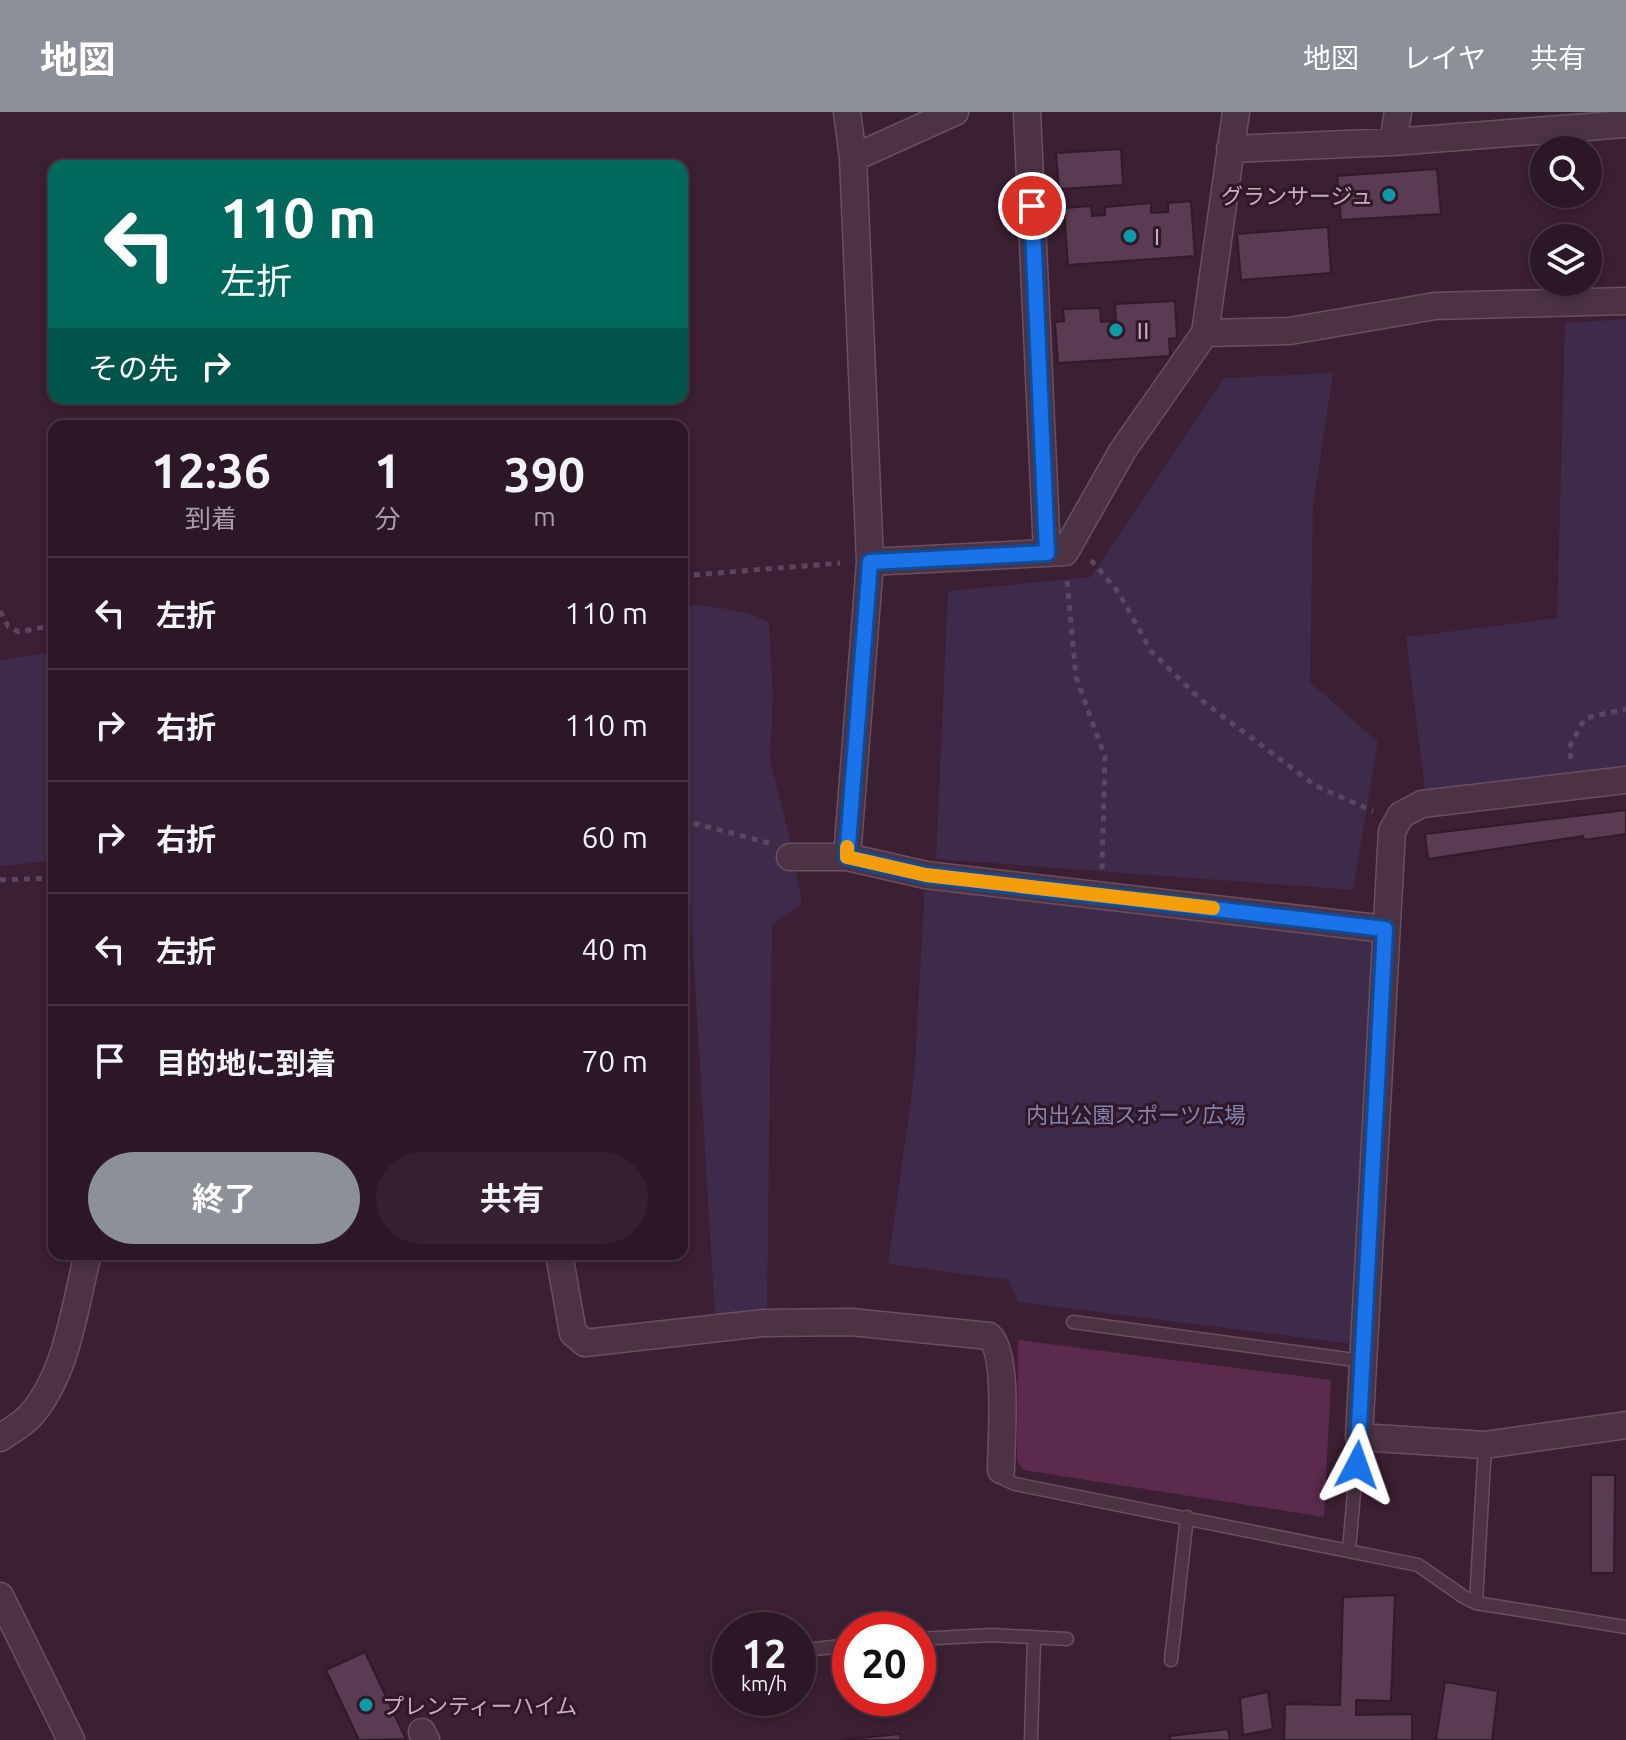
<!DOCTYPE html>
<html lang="ja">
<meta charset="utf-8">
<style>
:root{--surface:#2c1726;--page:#34202e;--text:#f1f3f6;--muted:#a69fa7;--line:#483643;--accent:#8c9099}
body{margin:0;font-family:Ubuntu,"Noto Sans JP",sans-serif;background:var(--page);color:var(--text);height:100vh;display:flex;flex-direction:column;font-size:30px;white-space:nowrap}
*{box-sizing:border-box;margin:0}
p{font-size:26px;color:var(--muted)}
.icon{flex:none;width:44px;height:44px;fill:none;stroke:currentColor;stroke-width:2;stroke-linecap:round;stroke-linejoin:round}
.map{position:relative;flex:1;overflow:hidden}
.details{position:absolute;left:48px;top:308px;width:640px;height:840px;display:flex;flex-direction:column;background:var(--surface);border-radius:16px;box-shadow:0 4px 12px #0003,0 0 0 2px var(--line)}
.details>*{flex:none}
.guide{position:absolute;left:48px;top:48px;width:640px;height:244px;border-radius:16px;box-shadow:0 4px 12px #0003,0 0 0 2px var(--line);background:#00695c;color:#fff;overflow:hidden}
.tools{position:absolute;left:1530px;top:24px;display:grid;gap:16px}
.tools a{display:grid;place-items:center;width:72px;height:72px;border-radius:50%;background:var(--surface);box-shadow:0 4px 12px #0003,0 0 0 2px var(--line);font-size:40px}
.speed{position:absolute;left:712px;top:1500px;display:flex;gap:16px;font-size:40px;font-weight:700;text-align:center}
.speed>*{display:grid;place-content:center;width:104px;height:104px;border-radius:50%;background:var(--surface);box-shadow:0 4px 12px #0003,0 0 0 2px var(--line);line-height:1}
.speed small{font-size:20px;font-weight:400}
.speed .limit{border:12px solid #d22;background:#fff;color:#111}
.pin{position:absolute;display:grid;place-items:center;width:68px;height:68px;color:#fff;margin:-34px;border:4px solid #fff;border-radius:50%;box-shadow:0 2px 8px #0007}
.me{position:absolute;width:88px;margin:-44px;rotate:4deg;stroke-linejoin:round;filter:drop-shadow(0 0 6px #0008)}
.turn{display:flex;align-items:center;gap:28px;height:168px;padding:0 40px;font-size:36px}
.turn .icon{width:104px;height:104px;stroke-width:2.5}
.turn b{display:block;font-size:56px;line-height:68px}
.then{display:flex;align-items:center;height:76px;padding:0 40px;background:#0003;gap:16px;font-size:30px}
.eta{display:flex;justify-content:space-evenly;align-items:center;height:136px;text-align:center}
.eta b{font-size:48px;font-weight:700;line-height:56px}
.action{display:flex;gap:16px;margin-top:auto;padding:16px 40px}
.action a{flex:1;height:92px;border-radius:48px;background:var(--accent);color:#fff;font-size:32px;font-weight:700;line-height:92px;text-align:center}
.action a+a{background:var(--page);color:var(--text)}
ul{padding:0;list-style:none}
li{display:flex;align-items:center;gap:24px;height:112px;padding:0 40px;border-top:2px solid var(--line)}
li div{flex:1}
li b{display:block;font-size:30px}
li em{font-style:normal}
header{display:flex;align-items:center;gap:48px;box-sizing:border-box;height:112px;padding:0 40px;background:var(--accent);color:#fff}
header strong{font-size:38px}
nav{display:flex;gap:44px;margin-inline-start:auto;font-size:28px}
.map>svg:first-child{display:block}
.green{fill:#3d2b49}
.water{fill:#5b2a4c}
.building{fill:#5b3b51;stroke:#311a2a;stroke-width:2}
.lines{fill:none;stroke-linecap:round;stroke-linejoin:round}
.service-casing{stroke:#685061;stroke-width:15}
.minor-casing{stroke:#685061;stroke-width:29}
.path{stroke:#5b465f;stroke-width:5;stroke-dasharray:6 6;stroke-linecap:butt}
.service{stroke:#4b3343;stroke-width:12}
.minor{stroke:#4b3343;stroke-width:26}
.route-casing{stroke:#114b97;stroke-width:20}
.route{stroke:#1a73e8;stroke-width:14}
.slow{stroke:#f59e0b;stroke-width:14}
.culture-dot{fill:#0f9aa8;stroke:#2f1828;stroke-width:3}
.labels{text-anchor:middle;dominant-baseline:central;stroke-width:6;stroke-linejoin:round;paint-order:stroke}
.poi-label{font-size:22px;fill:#c7adbe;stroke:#2f1828;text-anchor:start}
.park-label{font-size:22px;fill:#8284ae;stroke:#2f1828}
</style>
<header>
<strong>地図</strong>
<nav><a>地図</a><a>レイヤ</a><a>共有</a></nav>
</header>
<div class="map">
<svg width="1626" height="1628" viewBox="0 0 1626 1628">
<rect width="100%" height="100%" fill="#3b1f32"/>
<path class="green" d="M1626 207V657L1425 680 1406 525 1557 506 1565 211Z
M1333 261 1313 395 1310 570 1378 630 1353 778 936 747 948 479 1091 465 1224 266Z
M682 493C713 493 740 498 769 509L773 586 770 649 788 718 802 791 772 813 767 1198 715 1204 688 755 682 754Z
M54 540V749L0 754V548Z
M925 773 1379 828 1353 1232 1018 1190 1009 1168 888 1152 914 965Z"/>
<path class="water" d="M1018 1228 1331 1268 1324 1405 1023 1358 1017 1348Z"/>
<path class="building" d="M1121 37 1123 73 1059 77 1056 41Z
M1437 57 1441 102 1341 108 1337 64Z
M1191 89 1195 144 1068 153 1064 96 1091 94 1092 104 1105 103V95L1151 91V101L1168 100V91Z
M1328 115 1331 161 1241 168 1237 122Z
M1175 189 1177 226 1169 227 1170 244 1058 251 1055 210 1064 209 1063 197 1100 196 1101 210 1116 209 1115 192Z
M1626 698V722L1584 728 1583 724 1428 747 1425 722Z
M1591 1363H1615L1614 1461H1591Z
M1395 1483 1391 1589 1356 1588V1603L1412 1602V1628H1284L1285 1592 1340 1593 1343 1485Z
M365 1540 406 1627 359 1628 326 1558Z
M1445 1570 1498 1579 1492 1628H1436Z
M1268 1580 1273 1617 1243 1623 1240 1586Z
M1228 1617 1230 1628H1170V1624Z
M900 1622 901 1628H841Z"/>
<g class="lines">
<defs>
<path id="service" d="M1073 1210 1362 1249
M1001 1358 1004 1367 1015 1372 1418 1453 1464 1485 1476 1491 1626 1515
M1349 1437 1359 1325
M1476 1491 1485 1333
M918 1527 992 1523 1067 1527
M798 1539 850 1533
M1171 1548 1187 1405
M1031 1628 1034 1527"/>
<path id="minor" d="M1027 0 1047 441
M1393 30 1398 0
M1230 37 1393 30 1626 12
M853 46 955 0
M1205 221 1290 219 1435 194 1626 189
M870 450 1065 440 1123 338 1205 221 1236 0
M1626 668 1422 692 1401 703 1392 719 1359 1325 1485 1333 1626 1313
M790 745H847L926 763 1385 817
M847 745 870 450 853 46 847 0
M559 1142 573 1221 585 1231 764 1211 851 1210 989 1224C1009 1241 1001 1330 1001 1358
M0 1326C10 1319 22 1313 30 1304 68 1261 74 1196 88 1142
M0 1484 71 1628
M422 1620 426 1628"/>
</defs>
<use href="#service" class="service-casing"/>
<use href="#minor" class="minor-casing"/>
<path class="path" d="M1091 448 1119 481 1151 539 1201 588 1316 674 1373 699
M682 464 840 451
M1067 469 1076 565 1105 645 1102 757
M0 499 8 514 19 520 54 513
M1571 647 1569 636 1585 606 1626 597
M682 708 769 731
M0 768 54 766"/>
<use href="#service" class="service"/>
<use href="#minor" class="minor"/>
</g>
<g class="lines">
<defs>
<path id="route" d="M1032 94 1047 441 870 450 847 745 926 763 1385 817 1357 1353"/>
</defs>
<use href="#route" class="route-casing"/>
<use href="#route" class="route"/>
<path class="slow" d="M847 735V745L926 763 1213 796"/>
</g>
<g class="culture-dot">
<circle cx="1389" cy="83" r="8"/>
<circle cx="1130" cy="124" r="8"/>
<circle cx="1116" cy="218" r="8"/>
<circle cx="366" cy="1593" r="8"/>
</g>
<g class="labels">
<g class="poi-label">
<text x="1373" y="83" text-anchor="end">グランサージュ</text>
<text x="1146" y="124">Ⅰ</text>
<text x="1132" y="218">Ⅱ</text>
<text x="382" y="1593">プレンティーハイム</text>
</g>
<g class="park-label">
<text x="1136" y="1002">内出公園スポーツ広場</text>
</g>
</g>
</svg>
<div class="tools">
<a><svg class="icon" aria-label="search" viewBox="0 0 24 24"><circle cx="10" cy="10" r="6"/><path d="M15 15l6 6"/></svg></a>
<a><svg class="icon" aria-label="layers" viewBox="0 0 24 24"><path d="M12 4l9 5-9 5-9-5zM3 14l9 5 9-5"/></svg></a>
</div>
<div class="speed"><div>12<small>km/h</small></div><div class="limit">20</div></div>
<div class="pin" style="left:1032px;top:94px;background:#d93025"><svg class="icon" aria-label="arrive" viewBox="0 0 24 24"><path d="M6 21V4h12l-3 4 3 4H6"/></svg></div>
<svg class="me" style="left:1357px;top:1353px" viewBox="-20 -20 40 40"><path d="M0-17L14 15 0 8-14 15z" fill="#1a73e8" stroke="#fff" stroke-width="4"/></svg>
<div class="guide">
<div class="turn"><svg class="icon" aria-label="left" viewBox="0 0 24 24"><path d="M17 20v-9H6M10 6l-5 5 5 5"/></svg><div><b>110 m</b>左折</div></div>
<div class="then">その先<svg class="icon" aria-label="right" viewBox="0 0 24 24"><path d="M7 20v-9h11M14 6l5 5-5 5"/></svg></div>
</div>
<section class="details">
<div class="eta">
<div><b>12:36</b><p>到着</p></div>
<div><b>1</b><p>分</p></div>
<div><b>390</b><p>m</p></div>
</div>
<ul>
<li><svg class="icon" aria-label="left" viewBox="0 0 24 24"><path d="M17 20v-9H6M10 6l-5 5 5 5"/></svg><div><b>左折</b></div><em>110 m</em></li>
<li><svg class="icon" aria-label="right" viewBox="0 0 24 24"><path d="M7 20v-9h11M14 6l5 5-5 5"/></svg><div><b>右折</b></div><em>110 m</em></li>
<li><svg class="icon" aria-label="right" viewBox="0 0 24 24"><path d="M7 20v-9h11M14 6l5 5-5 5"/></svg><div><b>右折</b></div><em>60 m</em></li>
<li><svg class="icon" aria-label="left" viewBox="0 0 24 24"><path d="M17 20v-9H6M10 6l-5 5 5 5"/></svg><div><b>左折</b></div><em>40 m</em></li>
<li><svg class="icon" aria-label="arrive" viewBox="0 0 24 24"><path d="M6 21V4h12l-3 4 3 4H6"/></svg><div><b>目的地に到着</b></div><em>70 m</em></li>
</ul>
<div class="action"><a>終了</a><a>共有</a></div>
</section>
</div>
